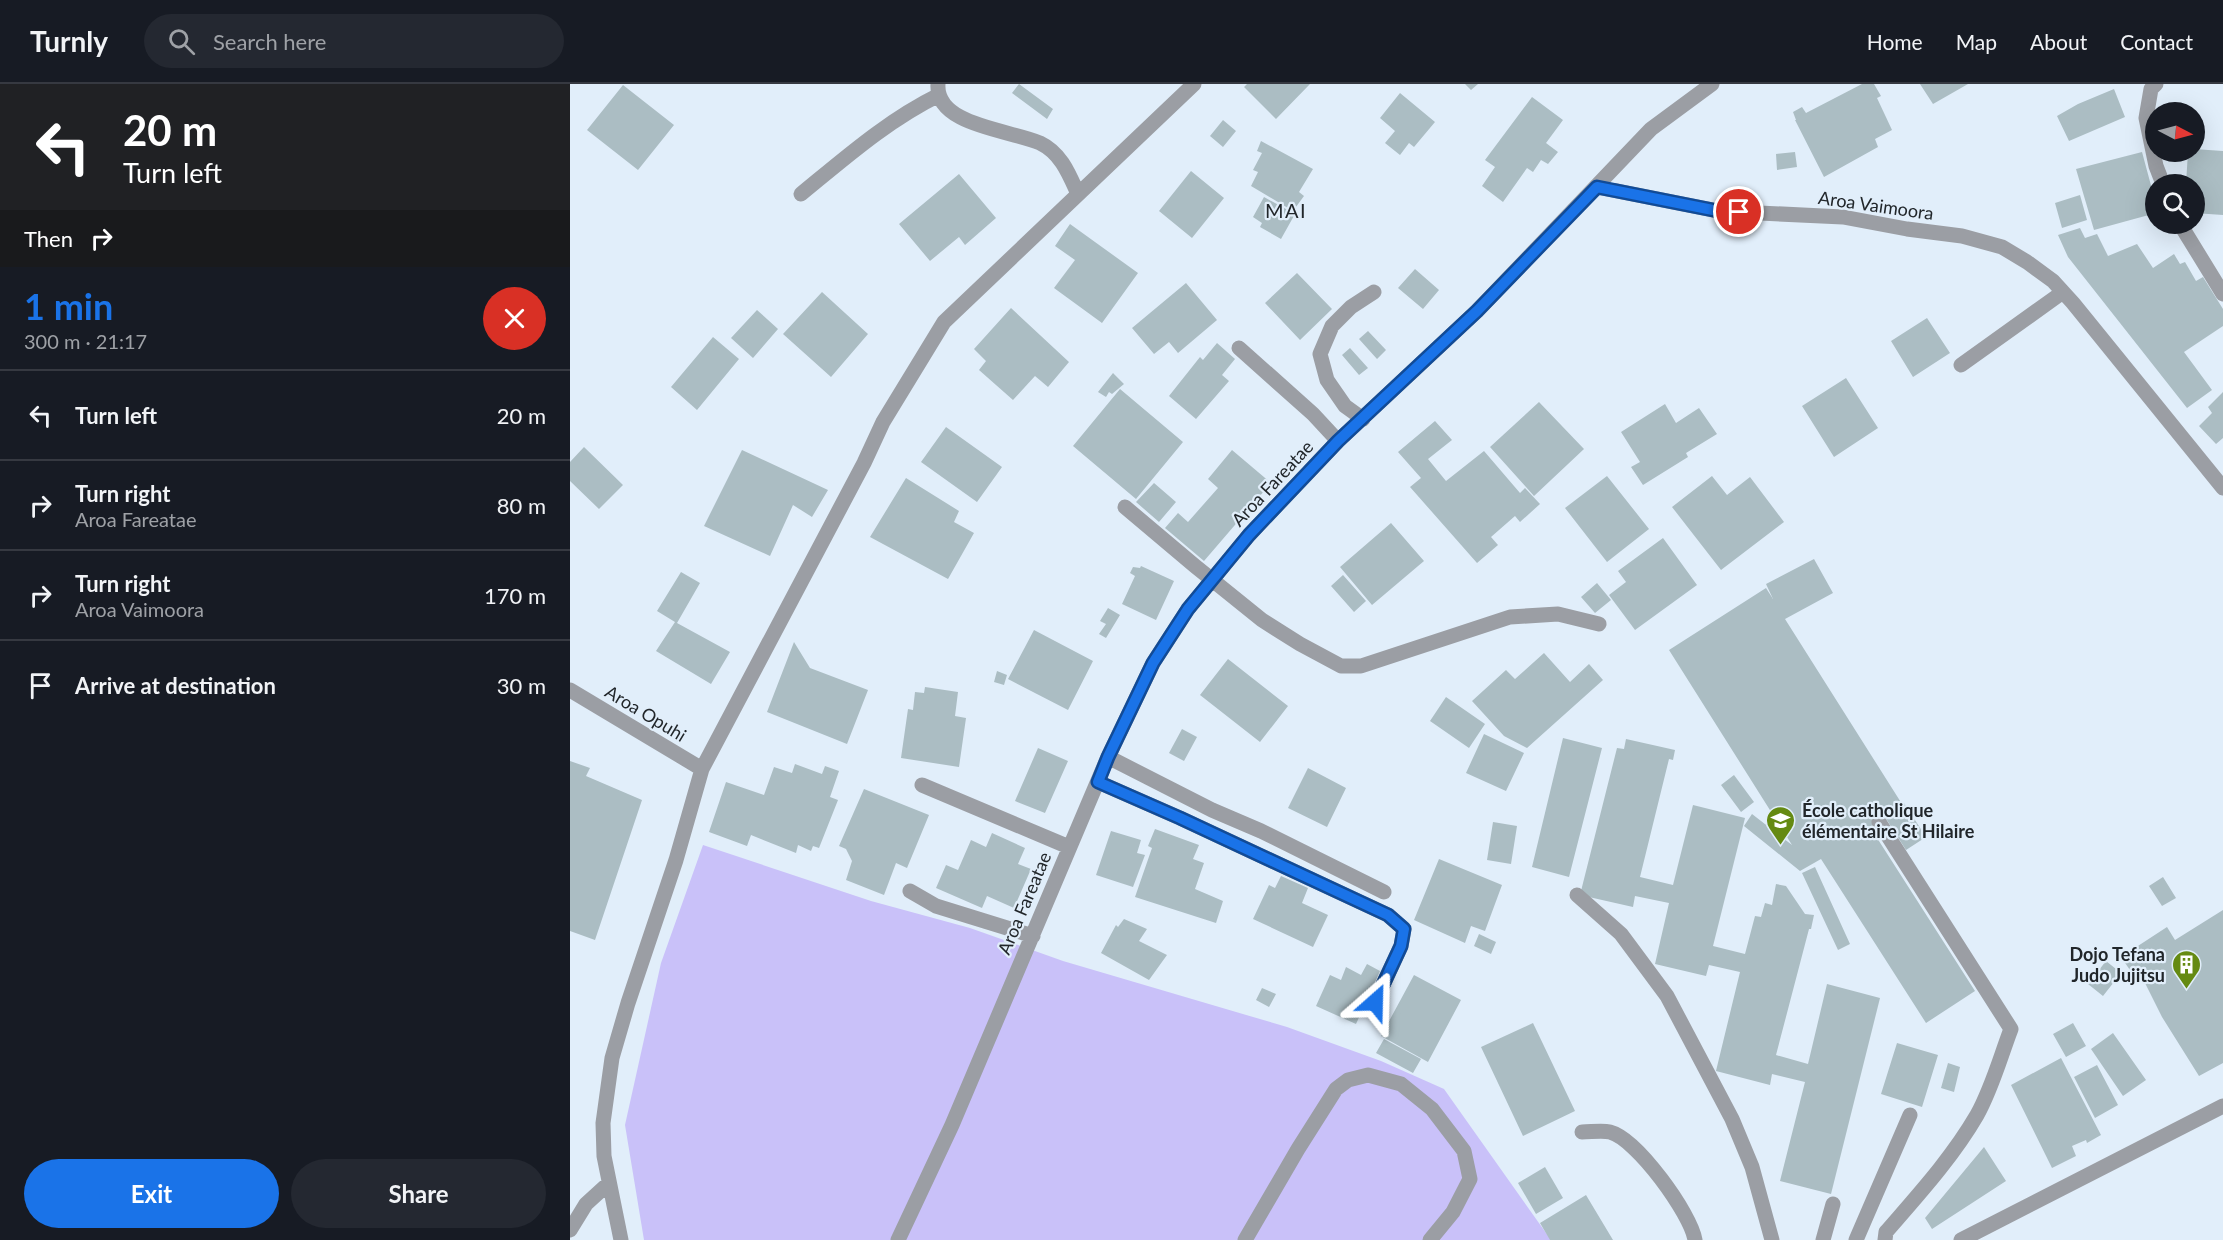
<!DOCTYPE html>
<meta charset="utf-8">
<style>
:root{--surface:#171b24;--page:#242831;--text:#f1f3f6;--muted:#9ea1a6;--line:#363941;--accent:#1a73e8}
body{margin:0;font-family:Lato,sans-serif;background:var(--page);color:var(--text);height:100vh;display:flex;flex-direction:column;font-size:22px;white-space:nowrap}
*{box-sizing:border-box;margin:0}
p{font-size:20px;color:var(--muted)}
.icon{flex:none;width:33px;height:33px;fill:none;stroke:currentColor;stroke-width:2;stroke-linecap:round;stroke-linejoin:round}
.map{position:relative;flex:1;overflow:hidden}
.details{display:flex;flex-direction:column;background:var(--surface);width:570px}
.details>*{flex:none}
.banner{background:#202124;color:#fff;overflow:hidden}
.needle{width:39px;rotate:96deg}
.tools{position:absolute;left:1575px;top:18px;display:grid;gap:12px}
.tools a{display:grid;place-items:center;width:60px;height:60px;border-radius:50%;background:var(--surface);box-shadow:0 6px 24px #0002;font-size:30px}
.pin{position:absolute;display:grid;place-items:center;width:51px;height:51px;color:#fff;margin:-26px;border:3px solid #fff;border-radius:50%;box-shadow:0 2px 6px #0007}
.me{position:absolute;width:66px;margin:-33px;rotate:25deg;stroke-linejoin:round;filter:drop-shadow(0 0 4px #0008)}
.turn{display:flex;align-items:center;gap:21px;height:126px;padding:0 24px;font-size:27px}
.turn .icon{width:78px;height:78px;stroke-width:2.5}
.turn b{display:block;font-size:42px;line-height:51px}
.then{display:flex;align-items:center;height:57px;padding:0 24px;background:#0003;gap:12px;font-size:22px}
.round{display:grid;place-items:center;flex:none;width:63px;height:63px;border-radius:32px;background:var(--page)}
.head{display:flex;align-items:center;justify-content:space-between;height:102px;padding:0 24px}
h1{font-size:36px;font-weight:700;line-height:45px;color:var(--accent)}
.primary-button{display:flex;gap:12px;margin-top:auto;padding:12px 24px}
.primary-button a{flex:1;height:69px;border-radius:36px;background:var(--accent);color:#fff;font-size:24px;font-weight:700;line-height:69px;text-align:center}
.primary-button a+a{background:var(--page);color:var(--text)}
ul{padding:0;list-style:none}
li{display:flex;align-items:center;gap:18px;height:90px;padding:0 24px;border-top:2px solid var(--line)}
li div{flex:1}
li b{display:block;font-size:22px}
li em{font-style:normal}
header{display:flex;align-items:center;gap:36px;box-sizing:border-box;height:84px;padding:0 30px;background:var(--surface);border-bottom:2px solid var(--line)}
header strong{font-size:28px}
nav{display:flex;gap:33px;margin-inline-start:auto;font-size:21px}
.search{width:420px;height:54px;background:var(--page);display:flex;align-items:center;gap:15px;box-sizing:border-box;padding:0 21px;border-radius:33px;color:var(--muted);font-size:22px}
main{display:flex;flex:1;min-height:0}
.map>svg:first-child{display:block}
.green{fill:#c9c1f9}
.building{fill:#abbdc3}
.lines{fill:none;stroke-linecap:round;stroke-linejoin:round}
.minor{stroke:#9b9ea4;stroke-width:15}
.route-casing{stroke:#114b97;stroke-width:15}
.route{stroke:#1a73e8;stroke-width:10}
.labels{text-anchor:middle;dominant-baseline:central;stroke-width:4.5;stroke-linejoin:round;paint-order:stroke}
.street-label{font-size:18px;fill:#21262a;stroke:#e1eefa}
.poi-label{font-size:18px;font-weight:bold;fill:#21262a;stroke:#e1eefa;text-anchor:start}
.neighbourhood-label{font-size:20px;letter-spacing:1.5px;fill:#21262a;stroke:#e1eefa}
</style>
<header>
<strong>Turnly</strong>
<div class="search"><svg class="icon" aria-label="search" viewBox="0 0 24 24"><circle cx="10" cy="10" r="6"/><path d="M15 15l6 6"/></svg>Search here</div>
<nav><a>Home</a><a>Map</a><a>About</a><a>Contact</a></nav>
</header>
<main>
<section class="details">
<div class="banner">
<div class="turn"><svg class="icon" aria-label="left" viewBox="0 0 24 24"><path d="M17 20v-9H6M10 6l-5 5 5 5"/></svg><div><b>20 m</b>Turn left</div></div>
<div class="then">Then<svg class="icon" aria-label="right" viewBox="0 0 24 24"><path d="M7 20v-9h11M14 6l5 5-5 5"/></svg></div>
</div>
<div class="head"><div><h1>1 min</h1><p>300 m · 21:17</p></div><a class="round" style="background:#d93025;color:#fff"><svg class="icon" aria-label="close" viewBox="0 0 24 24"><path d="M6 6l12 12M18 6L6 18"/></svg></a></div>
<ul>
<li><svg class="icon" aria-label="left" viewBox="0 0 24 24"><path d="M17 20v-9H6M10 6l-5 5 5 5"/></svg><div><b>Turn left</b></div><em>20 m</em></li>
<li><svg class="icon" aria-label="right" viewBox="0 0 24 24"><path d="M7 20v-9h11M14 6l5 5-5 5"/></svg><div><b>Turn right</b><p>Aroa Fareatae</p></div><em>80 m</em></li>
<li><svg class="icon" aria-label="right" viewBox="0 0 24 24"><path d="M7 20v-9h11M14 6l5 5-5 5"/></svg><div><b>Turn right</b><p>Aroa Vaimoora</p></div><em>170 m</em></li>
<li><svg class="icon" aria-label="arrive" viewBox="0 0 24 24"><path d="M6 21V4h12l-3 4 3 4H6"/></svg><div><b>Arrive at destination</b></div><em>30 m</em></li>
</ul>
<div class="primary-button"><a>Exit</a><a>Share</a></div>
</section>
<div class="map">
<svg width="1653" height="1156" viewBox="0 0 1653 1156">
<rect width="100%" height="100%" fill="#e1eefa"/>
<path class="green" d="M133 761 301 817 400 844 493 877 717 943 811 977 874 1005 981 1156H74L55 1041 91 879Z"/>
<path class="building" d="M449 0 483 25 477 35 442 9Z
M677 0H740L706 35 674 3Z
M895 0H908L901 6Z
M1292 0H1304L1311 12 1307 14 1322 46 1305 55 1308 63 1254 93 1225 36H1226L1223 28 1232 23 1236 29Z
M1350 0H1398L1363 20Z
M53 1 104 41 68 86 17 46Z
M1544 5 1555 33 1499 57 1487 32 1508 20Z
M830 9 865 38 844 63 839 59 830 71 815 59 825 47 810 34Z
M962 13 993 36 976 59 988 68 978 80 971 76 963 88 957 84 933 118 912 102 925 83 915 76Z
M653 36 666 47 653 63 640 52Z
M691 57 743 85 729 108 734 112 723 127 681 102 688 88 683 86 692 69 687 67Z
M1624 65 1653 67V131L1624 129V100H1616L1618 68H1624Z
M1225 68 1227 83 1207 86 1206 70Z
M1572 68 1586 120V129L1524 146 1506 85Z
M621 87 654 114 622 154 589 127Z
M389 90 426 134 395 161 389 153 360 177 329 140Z
M1510 111 1517 136 1492 144 1485 119Z
M694 113 725 130 711 155 690 143 692 139 683 133Z
M500 140 568 189 532 239 484 204 505 176 485 162Z
M1510 144 1515 154 1527 150 1538 172 1567 160 1583 184 1604 170 1610 180 1615 178 1626 197 1633 193 1653 225V242L1614 268 1642 306 1617 324 1498 173 1488 151Z
M845 185 869 206 853 225 828 204Z
M727 189 762 225 730 256 695 219Z
M616 199 647 236 608 269 599 258 584 270 562 244Z
M252 208 298 250 261 293 213 250Z
M441 224 499 278 478 303 465 292 443 316 409 286 416 277 404 265Z
M187 226 208 245 183 274 161 254Z
M1357 234 1380 269 1343 293 1321 257Z
M798 247 816 266 807 275 789 255Z
M143 253 169 275 127 326 101 303Z
M647 259 665 275 652 291 659 297 626 335 599 312 630 273 633 276Z
M780 264 798 284 789 291 772 271Z
M543 289 554 300 542 310 539 308 536 313 528 308Z
M1276 294 1308 344 1264 373 1232 322Z
M550 305 613 358 566 415 503 362Z
M1653 308V354L1646 360 1629 342 1642 329 1638 323Z
M969 318 1014 365 964 412 920 363Z
M1095 320 1106 339 1129 324 1147 350 1116 369 1118 373 1073 401 1061 383 1070 378 1051 348Z
M865 337 882 356 858 375 876 397 914 367 950 409 955 404 970 420 950 438 945 432 921 453 928 461 907 479 840 403 851 394 828 368Z
M376 343 432 383 407 418 351 378Z
M14 363 53 401 29 425 0 397V378Z
M172 366 258 406 242 433 223 421 200 472 134 442Z
M662 366 701 399 634 477 595 444 608 429 618 438 648 404 638 395Z
M1037 392 1079 445 1037 478 995 424Z
M1142 392 1157 411 1180 393 1214 438 1151 486 1102 423Z
M336 394 389 427 384 438 404 449 378 495 300 453Z
M584 399 606 418 589 438 566 418Z
M821 439 854 477 802 521 770 483Z
M1093 454 1127 501 1065 546 1039 511 1056 498 1048 487Z
M1244 475 1263 509 1215 535 1332 720 1334 719 1356 753 1336 766 1315 733 1300 743 1405 907 1356 939 1251 775 1230 787 1174 742 1182 730 1222 761 1099 566 1196 504 1203 515 1196 500Z
M571 482 604 497 586 536 552 520 565 492 560 489 563 483 570 484Z
M111 488 130 499 107 539 160 568 141 600 86 567 105 538 87 527Z
M773 491 796 517 784 528 761 502Z
M1027 499 1041 516 1025 529 1011 513Z
M538 524 550 531 536 554 529 550 536 540 530 537Z
M464 546 523 577 498 626 438 595Z
M224 558 240 584 298 606 277 660 197 628Z
M974 569 1000 598 1019 580 1033 596 957 664 934 652 902 617 936 586 945 595Z
M658 575 718 622 690 658 630 611Z
M427 587 437 591 434 601 424 598Z
M355 603 388 608 385 632 396 634 389 683 331 674 338 625 343 626 345 608 354 609Z
M876 613 915 640 899 664 860 637Z
M612 645 627 653 614 677 599 669Z
M914 650 954 669 936 707 896 689Z
M993 654 1032 664 999 793 962 783Z
M1056 655 1105 666 1103 676 1099 675 1070 793 1103 801 1123 721 1175 734 1143 862 1175 870 1185 832 1191 833 1195 819 1202 821 1206 800 1216 802 1235 830 1244 831 1241 845H1239L1206 971 1238 980 1257 900 1310 914 1261 1110 1210 1097 1235 998 1202 990 1200 1001 1146 987 1170 888 1139 881 1136 892 1085 880 1099 819 1065 812 1063 823 1010 811 1047 664 1054 665Z
M468 664 498 677 475 729 445 717Z
M0 677 20 684 16 692 72 716 25 856 0 847Z
M225 680 252 690 255 682 269 687 260 713 268 716 249 764 243 762 241 767 228 761 226 769 181 751 177 762 139 748 156 698 194 711 204 683 222 689Z
M738 684 776 704 757 743 718 724Z
M1164 691 1184 718 1171 728 1151 701Z
M294 705 359 731 337 784 326 779 314 811 276 796 282 777 276 765 269 762Z
M923 738 947 742 941 780 917 776Z
M585 745 629 761 623 775 634 779 625 805 653 817 646 839 565 813 582 764 578 762Z
M541 747 571 756 567 769 575 771 563 803 526 791Z
M422 749 455 764 448 780 461 785 444 824 417 812 412 824 366 804 376 781 388 786 401 756 416 763Z
M869 775 932 801 915 847 901 842 895 859 844 836Z
M1245 783 1280 860 1268 866 1232 789Z
M711 792 738 804 732 819 758 831 743 863 683 835 699 801 705 804Z
M1593 793 1606 814 1592 822 1579 802Z
M1653 826V979L1629 992 1592 933 1568 885 1562 889 1551 873 1597 843 1605 856Z
M554 835 577 845 569 857 597 871 579 896 531 869 546 841 548 843Z
M909 850 926 858 921 870 904 862Z
M1536 877 1551 889 1533 912 1518 900Z
M797 880 810 887 786 940 746 922 760 891 771 896 776 883 791 891Z
M844 891 891 916 858 978 811 952Z
M692 904 706 910 699 923 686 916Z
M963 939 1005 1027 953 1052 911 963Z
M1503 939 1516 962 1496 973 1483 950Z
M1543 949 1576 996 1553 1012 1521 965Z
M814 955 851 975 843 989 806 969Z
M1327 959 1368 971 1352 1023 1311 1010Z
M1491 974 1531 1051 1517 1059 1516 1056 1502 1062 1506 1072 1482 1084 1441 1001Z
M1378 979 1390 983 1384 1008 1371 1004Z
M1527 981 1548 1021 1525 1034 1504 993Z
M1414 1063 1436 1097 1362 1145 1355 1134Z
M975 1083 993 1114 966 1130 948 1099Z
M1016 1111 1043 1156H980L970 1139Z"/>
<g class="lines">
<path class="minor" d="M368 0C365 42 441 46 470 59 491 69 499 90 508 110
M1586 0 1581 5 1576 34 1586 82 1593 100
M1027 103 1148 127 1273 133 1337 145 1392 152 1432 163 1457 178 1483 197 1503 219 1653 404
M231 110C275 74 318 36 369 11
M1610 140 1653 210
M669 264 743 330 768 357
M1391 281 1493 208
M793 335 775 322 757 296 750 270 762 242 781 223 804 208
M555 423 625 482 692 536 730 560 771 582H791L940 533 988 530 1029 540
M0 606 132 685
M538 673 642 726 691 747 814 808
M528 698 610 734 818 831 834 845 831 862 805 918
M352 701 499 763
M1309 738 1441 945C1430 974 1422 1004 1407 1031 1382 1074 1348 1111 1316 1148L1315 1156
M340 807 366 822 463 852
M1007 811 1051 850 1097 912 1162 1035 1182 1083 1202 1156
M1012 1048C1021 1048 1032 1046 1040 1048 1067 1055 1121 1130 1125 1156
M0 1146 16 1120 39 1099
M51 1156 34 1072 33 1039 42 974 58 919 106 776 132 685 294 379 313 338 374 238 624 0
M328 1156 382 1041 538 673 583 579 618 525 679 451 768 357 907 227 1081 45 1142 0
M675 1156 728 1065 766 1005 778 996 798 991 831 1000 862 1025 894 1067 900 1095 883 1128 860 1156
M1253 1156 1263 1120
M1286 1156 1340 1031
M1391 1156 1653 1022"/>
</g>
<g class="lines">
<defs>
<path id="route" d="M805 918 831 862 834 845 818 831 610 734 528 698 538 673 583 579 618 525 679 451 768 357 907 227 1027 103 1148 127 1169 128"/>
</defs>
<use href="#route" class="route-casing"/>
<use href="#route" class="route"/>
</g>
<defs>
<symbol id="school-pin" viewBox="-11 -11 22 30"><path d="M0 17L-7.5 6A9.5 9.5 0 1 1 7.5 6Z" fill="#658a12" stroke="#e1eefa"/><path d="M0-5L7-2L0 1L-7-2ZM-4 1L0 2.5L4 1V4Q0 6-4 4Z" fill="#fff"/></symbol>
<symbol id="building-pin" viewBox="-11 -11 22 30"><path d="M0 17L-7.5 6A9.5 9.5 0 1 1 7.5 6Z" fill="#658a12" stroke="#e1eefa"/><path d="M-4-6H4V6H1V3H-1V6H-4ZM-2.5-4.3h1.7v1.8h-1.7ZM.8-4.3h1.7v1.8H.8ZM-2.5-1h1.7V.8h-1.7ZM.8-1h1.7V.8H.8Z" fill="#fff"/></symbol>
</defs>
<g fill-rule="evenodd">
<use href="#school-pin" x="1194" y="720" width="33" height="45"/>
<use href="#building-pin" x="1600" y="864" width="33" height="45"/>
</g>
<g class="labels">
<g class="street-label">
<text transform="translate(1306 121) rotate(8)">Aroa Vaimoora</text>
<text transform="translate(702 399) rotate(-47)">Aroa Fareatae</text>
<text transform="translate(76 629) rotate(31)">Aroa Opuhi</text>
<text transform="translate(454 819) rotate(-67)">Aroa Fareatae</text>
</g>
<g class="poi-label">
<text x="1232" y="726">École catholique<tspan x="1232" dy="21">élémentaire St Hilaire</tspan></text>
<text x="1595" y="870" text-anchor="end">Dojo Tefana<tspan x="1595" dy="21">Judo Jujitsu</tspan></text>
</g>
<g class="neighbourhood-label">
<text x="716" y="126">MAI</text>
</g>
</g>
</svg>
<div class="tools">
<a><svg class="needle" viewBox="-14 -14 28 28"><path d="M0-13l5 13h-10z" fill="#e53935"/><path d="M0 13l5-13h-10z" fill="#9ea1a6"/></svg></a>
<a><svg class="icon" aria-label="search" viewBox="0 0 24 24"><circle cx="10" cy="10" r="6"/><path d="M15 15l6 6"/></svg></a>
</div>
<div class="pin" style="left:1169px;top:128px;background:#d93025"><svg class="icon" aria-label="arrive" viewBox="0 0 24 24"><path d="M6 21V4h12l-3 4 3 4H6"/></svg></div>
<svg class="me" style="left:805px;top:918px" viewBox="-20 -20 40 40"><path d="M0-17L14 15 0 8-14 15z" fill="#1a73e8" stroke="#fff" stroke-width="4"/></svg>
</div>
</main>
